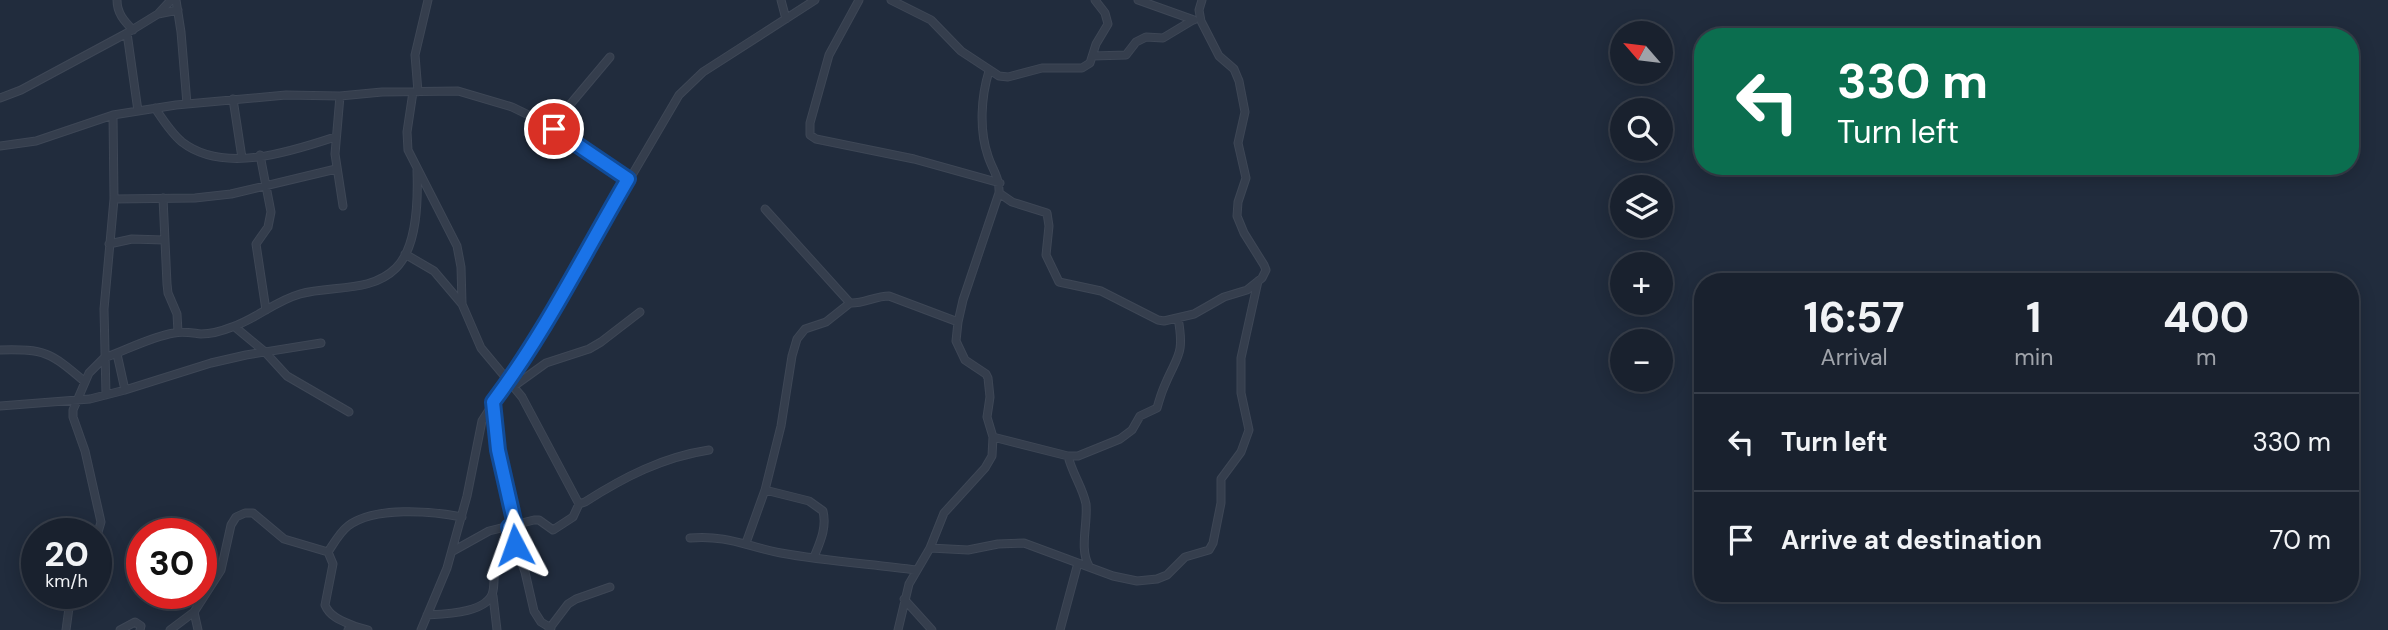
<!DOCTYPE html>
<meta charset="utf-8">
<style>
:root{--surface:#19212e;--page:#262e3a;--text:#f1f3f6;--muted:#9fa3aa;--line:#373e4a}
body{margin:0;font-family:"DM Sans",sans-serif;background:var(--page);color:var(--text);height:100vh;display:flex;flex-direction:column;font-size:26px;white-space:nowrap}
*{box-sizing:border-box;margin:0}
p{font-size:23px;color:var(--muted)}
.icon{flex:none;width:38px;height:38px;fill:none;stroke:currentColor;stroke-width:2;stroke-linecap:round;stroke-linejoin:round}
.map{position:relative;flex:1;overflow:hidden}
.drawer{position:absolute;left:1694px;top:273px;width:665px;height:329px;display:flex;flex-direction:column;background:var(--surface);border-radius:28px;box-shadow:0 4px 18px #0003,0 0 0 2px var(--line)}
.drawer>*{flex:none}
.banner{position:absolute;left:1694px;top:28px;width:665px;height:147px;border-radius:28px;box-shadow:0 4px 18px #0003,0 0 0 2px var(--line);background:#0b6e4f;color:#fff;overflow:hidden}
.needle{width:46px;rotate:298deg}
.controls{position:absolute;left:1610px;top:21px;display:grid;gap:14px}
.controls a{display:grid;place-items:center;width:63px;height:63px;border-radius:50%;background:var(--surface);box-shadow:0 4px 18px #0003,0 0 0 2px var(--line);font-size:35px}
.speed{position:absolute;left:21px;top:518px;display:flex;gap:14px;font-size:35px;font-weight:700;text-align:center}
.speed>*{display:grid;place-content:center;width:91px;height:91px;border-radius:50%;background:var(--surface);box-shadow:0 4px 18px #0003,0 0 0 2px var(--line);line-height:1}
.speed small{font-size:18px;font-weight:400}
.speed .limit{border:10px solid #d22;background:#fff;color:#111}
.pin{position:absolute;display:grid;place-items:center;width:60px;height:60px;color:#fff;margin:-30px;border:4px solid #fff;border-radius:50%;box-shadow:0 2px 7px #0007}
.me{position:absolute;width:77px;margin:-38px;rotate:356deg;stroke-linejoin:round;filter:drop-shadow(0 0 5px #0008)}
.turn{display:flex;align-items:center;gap:24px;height:147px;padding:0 28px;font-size:32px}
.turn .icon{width:91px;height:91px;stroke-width:2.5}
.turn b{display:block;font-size:49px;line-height:60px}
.eta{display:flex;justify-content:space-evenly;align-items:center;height:119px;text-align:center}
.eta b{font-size:42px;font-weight:700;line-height:49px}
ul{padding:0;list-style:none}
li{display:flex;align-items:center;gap:21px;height:98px;padding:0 28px;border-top:2px solid var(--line)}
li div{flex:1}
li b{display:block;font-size:26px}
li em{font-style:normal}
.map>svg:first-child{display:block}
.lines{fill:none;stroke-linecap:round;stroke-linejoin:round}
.minor-casing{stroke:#3e4756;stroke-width:9}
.minor{stroke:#353e4d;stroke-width:7}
.route-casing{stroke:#114b97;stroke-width:18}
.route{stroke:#1a73e8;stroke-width:12}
</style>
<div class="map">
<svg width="2388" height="630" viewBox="0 0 2388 630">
<rect width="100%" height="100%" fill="#212c3d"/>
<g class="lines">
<defs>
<path id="minor" d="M117 0C117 13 124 21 133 30
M176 0 181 32 187 104
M781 0 786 19
M859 0 829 55 810 123V135L816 139 914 159 1000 183
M891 0 931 20 961 51 999 76 1008 77 1042 68H1082L1090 63 1096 44 1108 24 1105 13 1095 0
M1138 0 1194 20
M158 14 171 0
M127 33 138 111
M1093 56 1126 55 1136 42 1146 37 1163 38 1193 20
M413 92 407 132 408 150 457 246 461 267 462 303
M418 92 415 55 428 0
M340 96 335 154 343 206
M0 98 21 90 127 33 158 14 178 10
M233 99 242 158
M155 108C163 120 171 133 182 142 223 174 290 152 335 137
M554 129 568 107 610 57
M0 146 36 141 113 115 176 105 286 95 340 96 382 92 458 91 512 107 543 122 565 135 628 179
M260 155 271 212 268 227 256 244 266 310
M999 193 1012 202 1047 213 1049 226 1046 255 1059 282 1101 291 1158 320 1164 321 1194 314 1224 297 1247 290 1262 278 1266 270 1264 265 1244 233 1237 216 1238 202 1246 178 1238 143 1245 112 1239 81 1234 69 1219 56 1201 21 1199 10 1202 0
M163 198 167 284 168 293 177 314 178 332
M114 199 195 198 231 194 336 169
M765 209 850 303C863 304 875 296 889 296L958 322
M109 244 132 239 164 240
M405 254 434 271 462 304 481 348 522 397 579 504 585 502C624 477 663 457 709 450
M235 327 265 352 287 376 349 412
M0 350C45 349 50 352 84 381
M117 354 125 390
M514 386 546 363 589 349 601 342 640 312
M106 395 104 309 114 199 113 115
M493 403 498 449 515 525
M0 406 90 399 125 390 211 363 246 355 321 343
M993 437 1068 456H1078L1120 439 1132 430 1140 416 1157 408C1159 401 1161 394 1164 387 1177 355 1185 356 1178 318
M1068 456C1072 473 1083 488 1086 504 1088 525 1079 548 1089 566
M765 490 809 501 823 511C827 528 820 542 814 557
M509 527 525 572 534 611 541 622 551 628
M690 538C728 535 745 546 781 553 825 561 870 564 916 570
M96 539 101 522 85 451 73 417V410L89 373 104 358C127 350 150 337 174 333 183 331 192 333 201 334 212 334 222 331 232 327 256 319 275 301 300 294 332 285 371 293 396 268 418 246 418 198 417 170
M746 543 765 490 781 426 792 356 797 339 805 329 826 322 850 303
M930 548 968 550 998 544 1024 543 1113 576 1137 581 1157 579 1167 575 1185 557 1209 550 1213 543 1221 503V479L1241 452 1249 430 1241 393V358L1258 281
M453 551 489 531 534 520H539L553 530 573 517 579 504
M328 552C334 543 340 532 348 526 374 506 432 511 462 517
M493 596 497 630
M904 599 932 630
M194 612 198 630
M427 615C445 614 489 613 493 591 495 581 493 572 496 562L515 545
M549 629 568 604 576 599 610 587
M66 630 71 593
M120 630 135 622 141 626 140 630
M170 630 194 612 221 570 231 525 236 517 245 513H253L284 539 328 552 333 564 325 605C330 617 342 621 354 626
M348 630 354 626 368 630
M421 630 447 568 467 496 482 421 553 310 679 95 703 72 815 0
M898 630 909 584 930 548 944 513 985 468 992 456 993 437 987 417 990 397 988 378 986 374 965 360 956 341 958 322 963 300 999 193C1000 178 992 169 988 156 979 130 981 97 989 71
M1060 630 1078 563"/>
</defs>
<use href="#minor" class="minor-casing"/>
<use href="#minor" class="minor"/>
</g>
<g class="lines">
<defs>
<path id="route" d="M515 545 509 527 515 525 498 450 493 402C545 333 584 254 628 179L554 129"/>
</defs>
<use href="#route" class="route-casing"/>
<use href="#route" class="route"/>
</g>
</svg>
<div class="controls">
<a><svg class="needle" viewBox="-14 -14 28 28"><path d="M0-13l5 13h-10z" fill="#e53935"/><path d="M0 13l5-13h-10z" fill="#9fa3aa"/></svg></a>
<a><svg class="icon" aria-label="search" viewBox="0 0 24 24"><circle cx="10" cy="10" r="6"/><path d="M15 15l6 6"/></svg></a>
<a><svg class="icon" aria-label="layers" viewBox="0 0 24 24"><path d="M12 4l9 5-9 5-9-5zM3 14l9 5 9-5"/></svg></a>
<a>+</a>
<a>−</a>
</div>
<div class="speed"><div>20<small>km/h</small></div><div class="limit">30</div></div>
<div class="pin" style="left:554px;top:129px;background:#d93025"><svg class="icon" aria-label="arrive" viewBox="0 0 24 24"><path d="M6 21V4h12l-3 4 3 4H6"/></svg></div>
<svg class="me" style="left:515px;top:545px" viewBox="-20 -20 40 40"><path d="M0-17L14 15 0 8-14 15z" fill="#1a73e8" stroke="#fff" stroke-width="4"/></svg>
<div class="banner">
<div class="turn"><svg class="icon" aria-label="left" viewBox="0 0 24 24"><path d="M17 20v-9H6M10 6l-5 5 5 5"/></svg><div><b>330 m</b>Turn left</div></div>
</div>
<section class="drawer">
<div class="eta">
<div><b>16:57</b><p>Arrival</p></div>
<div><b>1</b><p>min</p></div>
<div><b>400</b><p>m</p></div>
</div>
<ul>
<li><svg class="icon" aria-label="left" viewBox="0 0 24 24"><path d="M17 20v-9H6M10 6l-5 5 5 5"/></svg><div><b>Turn left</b></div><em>330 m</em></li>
<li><svg class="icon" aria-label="arrive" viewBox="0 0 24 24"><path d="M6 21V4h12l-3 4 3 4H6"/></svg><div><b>Arrive at destination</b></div><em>70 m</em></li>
</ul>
</section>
</div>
